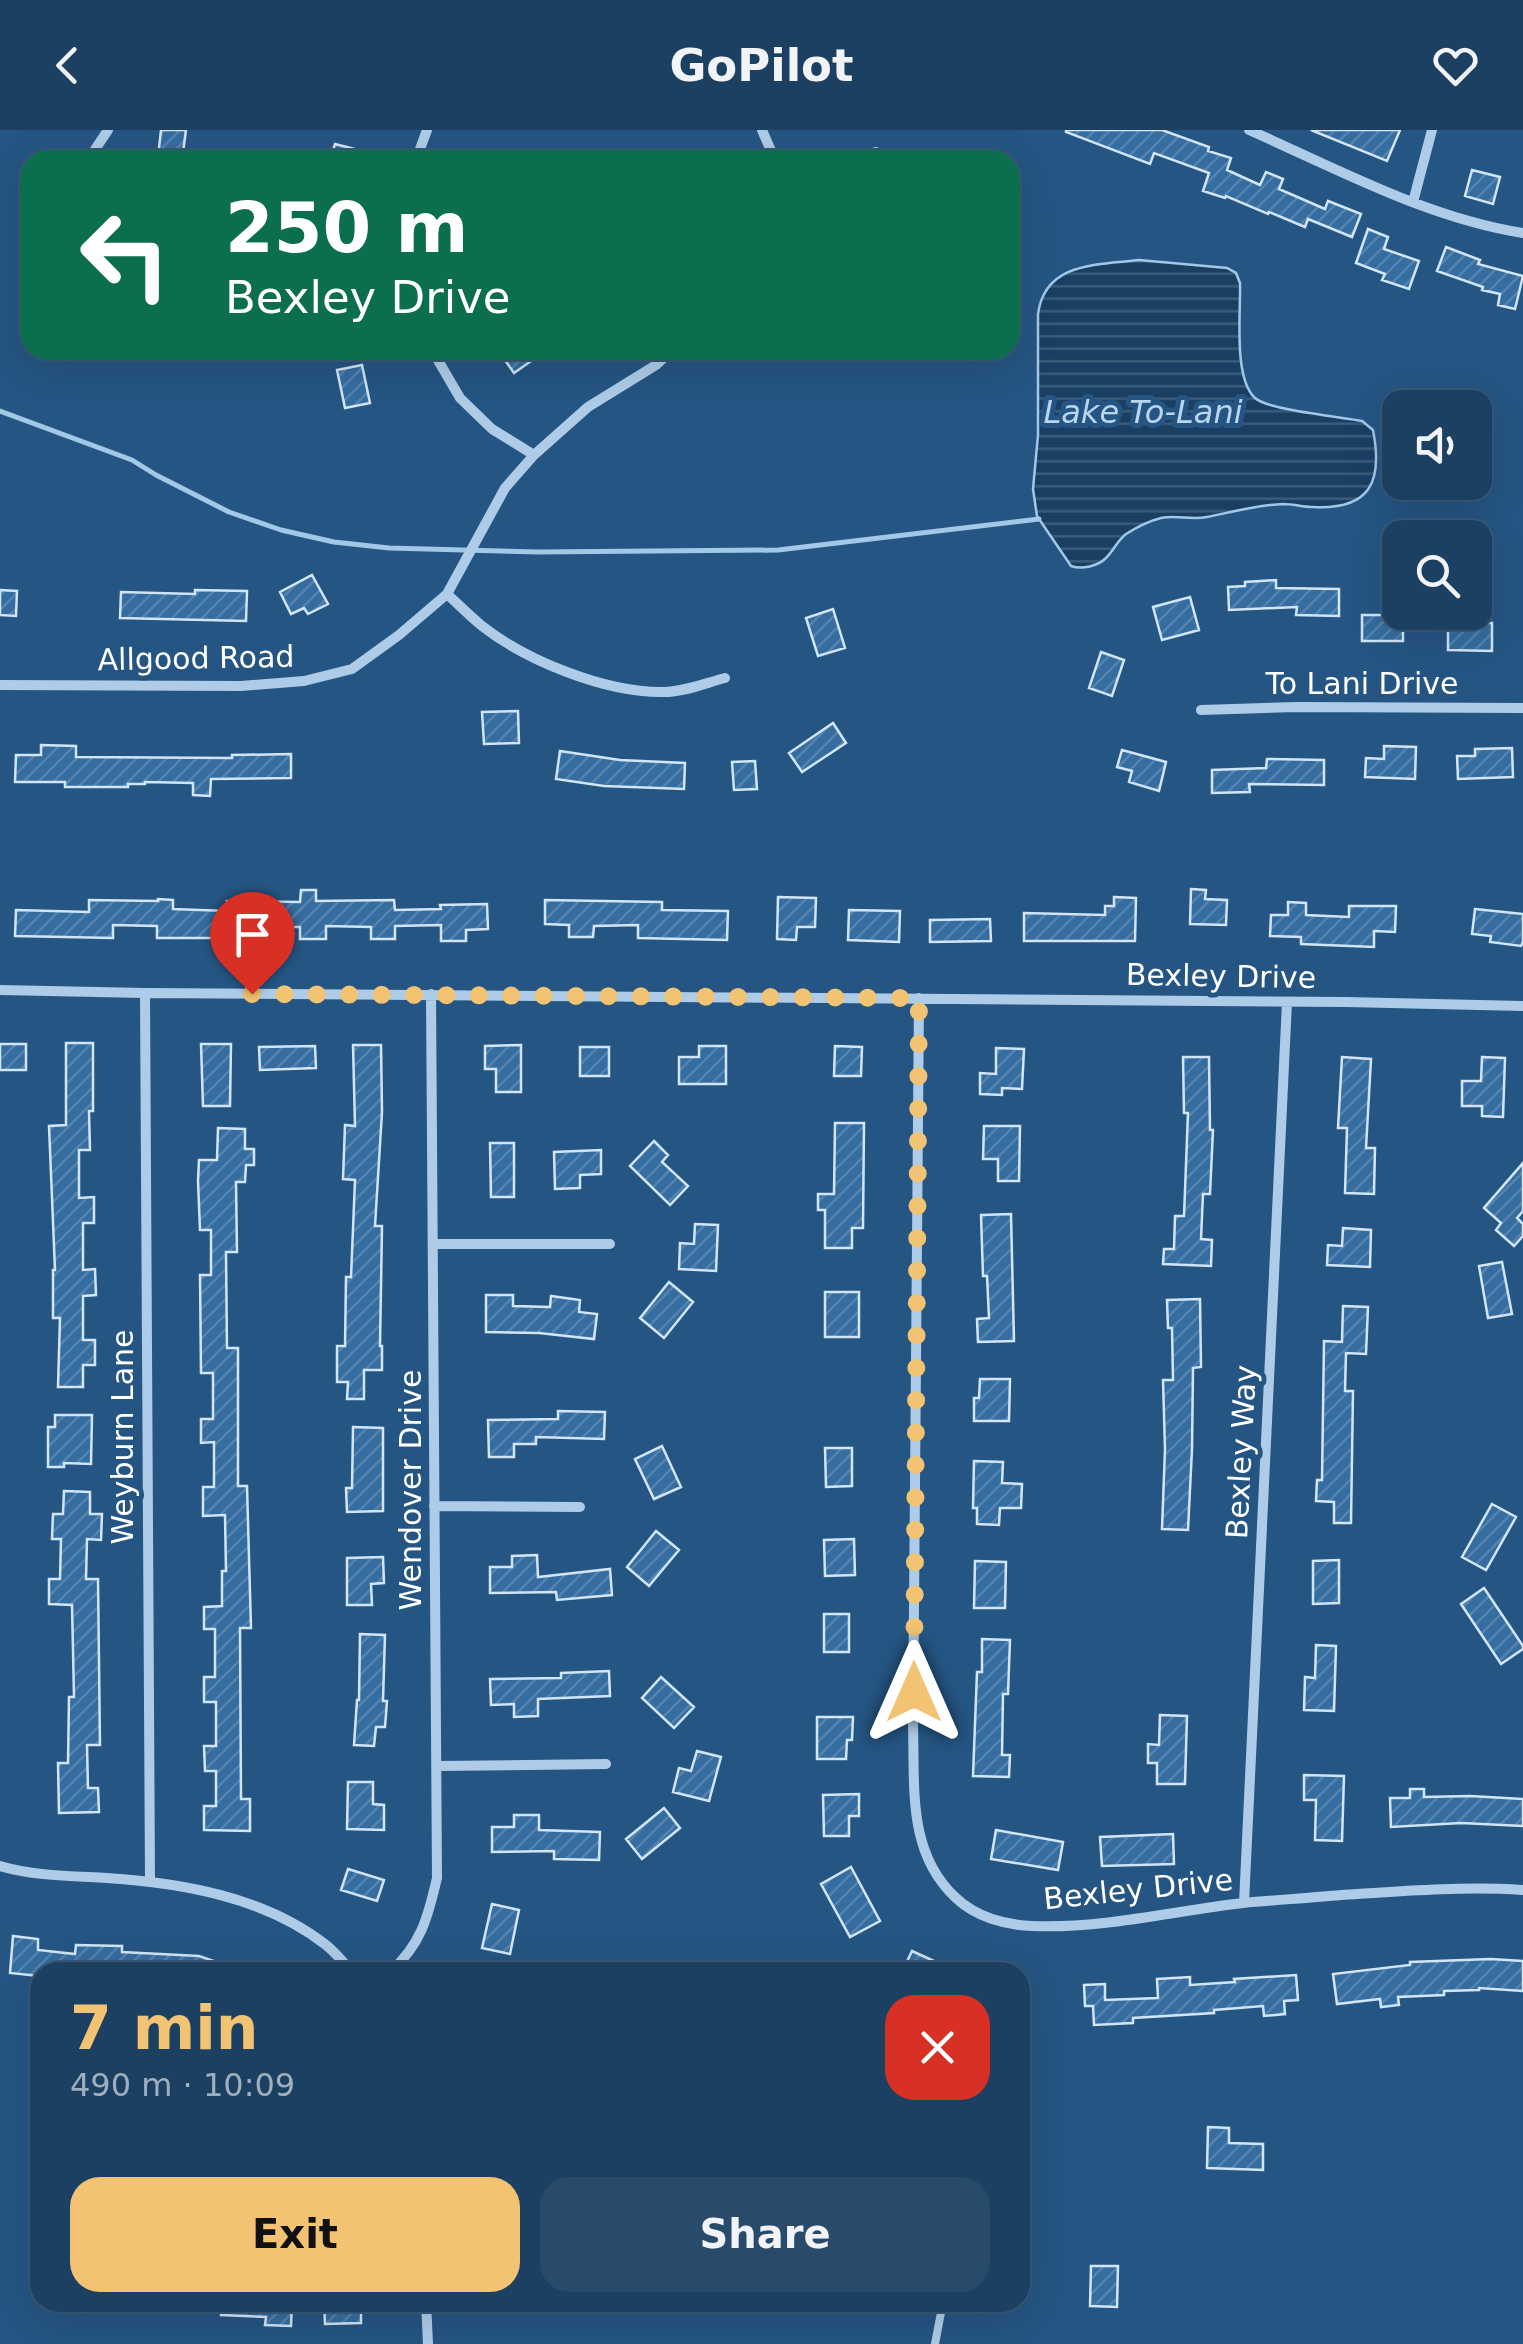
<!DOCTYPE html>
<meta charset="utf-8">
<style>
:root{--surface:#1c4062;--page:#294b6b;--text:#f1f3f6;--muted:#a0afbe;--line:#3a5977;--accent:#f1c372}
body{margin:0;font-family:"DejaVu Sans",sans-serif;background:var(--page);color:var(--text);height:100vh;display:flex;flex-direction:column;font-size:38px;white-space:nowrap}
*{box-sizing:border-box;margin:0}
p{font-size:32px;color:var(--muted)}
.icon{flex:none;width:55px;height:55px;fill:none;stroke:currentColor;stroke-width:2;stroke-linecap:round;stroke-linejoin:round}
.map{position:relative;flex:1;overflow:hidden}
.panel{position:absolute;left:30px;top:1832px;width:1000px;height:350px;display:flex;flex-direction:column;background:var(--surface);border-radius:30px;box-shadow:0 10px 40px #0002,0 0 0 2px var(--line)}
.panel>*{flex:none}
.hud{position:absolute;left:20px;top:20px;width:1000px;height:210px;border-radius:30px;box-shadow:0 10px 40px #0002,0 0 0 2px var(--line);background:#0b6e4f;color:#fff;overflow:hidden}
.controls{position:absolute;left:1382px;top:260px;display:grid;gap:20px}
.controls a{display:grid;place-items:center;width:110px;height:110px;border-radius:20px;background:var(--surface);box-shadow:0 10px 40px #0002,0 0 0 2px var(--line);font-size:50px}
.pin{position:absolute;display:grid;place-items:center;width:85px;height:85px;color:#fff;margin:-102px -42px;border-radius:50% 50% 50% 0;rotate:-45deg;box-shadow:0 0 10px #0007}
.pin .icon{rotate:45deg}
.me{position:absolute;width:110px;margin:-55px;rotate:0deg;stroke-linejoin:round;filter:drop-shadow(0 0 8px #0008)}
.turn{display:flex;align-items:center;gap:35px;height:210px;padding:0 40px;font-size:45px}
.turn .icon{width:130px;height:130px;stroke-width:2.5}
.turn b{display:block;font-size:70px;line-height:85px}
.round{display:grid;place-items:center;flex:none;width:105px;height:105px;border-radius:30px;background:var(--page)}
.overview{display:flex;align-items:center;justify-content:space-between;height:170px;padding:0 40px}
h1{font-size:60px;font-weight:800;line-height:75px;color:var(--accent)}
.button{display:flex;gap:20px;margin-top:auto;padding:20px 40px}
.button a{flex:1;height:115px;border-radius:30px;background:var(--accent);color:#111;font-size:40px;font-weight:800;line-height:115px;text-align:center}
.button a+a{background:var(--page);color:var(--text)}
header{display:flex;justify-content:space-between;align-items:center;height:130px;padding:0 40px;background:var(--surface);font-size:45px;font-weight:800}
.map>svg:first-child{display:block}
.water{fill:url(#water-rules);stroke:#a2c8e8;stroke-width:2.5}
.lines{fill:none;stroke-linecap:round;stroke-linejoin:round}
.stream{stroke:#a2c8e8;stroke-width:5}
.building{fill:url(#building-hatch);stroke:#d1e5f6;stroke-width:2.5}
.service{stroke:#aecce7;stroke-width:8}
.minor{stroke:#aecce7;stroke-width:10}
.route{stroke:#f1c372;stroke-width:18;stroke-dasharray:0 32.4}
.labels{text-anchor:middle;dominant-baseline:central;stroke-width:10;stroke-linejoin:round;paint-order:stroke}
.street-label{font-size:30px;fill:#fff;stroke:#255583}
.water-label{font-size:32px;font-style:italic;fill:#b9d6ef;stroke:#255583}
</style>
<header><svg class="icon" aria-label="back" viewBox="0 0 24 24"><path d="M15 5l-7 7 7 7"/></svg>GoPilot<svg class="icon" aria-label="heart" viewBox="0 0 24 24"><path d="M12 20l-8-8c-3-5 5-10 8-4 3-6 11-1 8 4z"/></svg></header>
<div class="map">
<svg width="1523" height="2214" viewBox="0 0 1523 2214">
<defs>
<pattern id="water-rules" width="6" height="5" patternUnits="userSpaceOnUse" patternTransform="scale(2.5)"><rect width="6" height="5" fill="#1a3f63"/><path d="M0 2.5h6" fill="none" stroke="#3c5c7a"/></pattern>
<pattern id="building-hatch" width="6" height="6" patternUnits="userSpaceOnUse" patternTransform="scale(2.5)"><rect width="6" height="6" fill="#356da0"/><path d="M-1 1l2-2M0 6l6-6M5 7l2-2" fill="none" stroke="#5383ae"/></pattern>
</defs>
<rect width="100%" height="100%" fill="#255583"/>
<path class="water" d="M1139 130 1227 138 1236 143 1240 153C1241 181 1233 248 1255 268 1268 280 1341 287 1362 291L1373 300C1383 351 1371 380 1313 377 1303 377 1293 374 1283 374 1257 375 1232 382 1207 387 1192 390 1176 385 1161 388 1149 391 1137 397 1126 404 1117 411 1114 420 1106 428 1098 436 1082 440 1071 436L1037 386 1033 359 1038 305V184C1045 132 1097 135 1139 130Z"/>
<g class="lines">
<path class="stream" d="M0 281 132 330 156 345 229 382 281 400 334 412 389 418 538 422 778 420 1039 389"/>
</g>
<path class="building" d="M161 0H186L182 30 158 27Z
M1066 0H1162L1209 17 1208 21 1231 28 1227 40 1260 55 1266 42 1283 49 1279 59 1325 79 1328 71 1361 84 1352 107 1308 89 1305 97 1269 82 1268 84 1226 66 1225 68 1203 61 1209 43 1154 23 1150 34 1066 2Z
M1311 0H1400L1387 31Z
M335 14 378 25 377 30H330Z
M1472 40 1500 47 1493 74 1465 66Z
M1368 99 1388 107 1384 119 1419 131 1409 159 1382 150 1385 144 1356 133Z
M1446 117 1480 130 1478 134 1523 146 1515 179 1498 175 1500 164 1482 160 1483 157 1437 141Z
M498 220H528L534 229 514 243Z
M362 235 370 273 345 278 337 240Z
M312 445 328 474 308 484 304 478 291 484 280 462Z
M1276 450V458L1339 459V486L1296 485 1297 477 1229 480 1228 457 1245 456V452Z
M0 460 17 461 16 486 0 485Z
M195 460 247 461 246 491 120 488 121 462 195 464Z
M1190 467 1199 500 1162 510 1153 477Z
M833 479 845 518 818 526 806 488Z
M1362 485H1403V511H1362Z
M1448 493H1492V521L1448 520Z
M1101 522 1124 530 1112 566 1089 558Z
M518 581 519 613 484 614 482 582Z
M833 593 846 613 802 642 789 623Z
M41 615 76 616V627L232 628V625L291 624V648L211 649 210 666 193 665V653L145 652V654H128V657H65V652H15L16 625H41Z
M1384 616 1416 617 1415 649 1365 647 1366 628 1384 629Z
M1512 618 1513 647 1458 649 1457 626H1475V619Z
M1122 620 1166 632 1159 661 1129 652 1132 641 1117 637Z
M560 621 620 630 685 633 684 659 604 656 556 649Z
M1267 629 1324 630V655L1249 654 1250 662 1212 663V640L1266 638Z
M755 631 757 659 734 660 732 632Z
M1191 759 1206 760 1205 769 1227 770 1226 795 1190 794Z
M301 760H316V771L394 770 395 780 441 779 440 775 487 774 488 799 466 800V811H441V795L395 796V809H371V797L326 796V809H300V797H253V808H157V796L113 795V808L15 806 16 780 89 782V770L158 771V769L173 770V779L227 781V771L300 772Z
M778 767 816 768 815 797H797L796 810 777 809Z
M1114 767 1136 768 1135 811H1024V783L1105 785V776H1114Z
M545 770 662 772V780L728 781 727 810 638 808V795L594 796 593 807H569V795L545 794Z
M1288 772 1306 773V785L1349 787V776H1396L1395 802 1374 801V817L1301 814V807L1270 806 1271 785H1288Z
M1475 779 1523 784V812L1521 816 1490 812 1491 806 1472 804Z
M849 780 900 781 899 812 848 810Z
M990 789 991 811 930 812V790Z
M66 913H93V981H89L90 1020H79V1068L94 1067V1093H83V1140L95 1139 96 1165 83 1166V1210H95V1235H83V1257H58L60 1188H53V1140H55L49 996 66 995Z
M0 914H26V940H0Z
M201 914H231L230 976H203Z
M353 915H381L382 982 375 1096H382L380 1216H382V1240H364V1269H347L348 1252H337V1216H345L346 1147H351L355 1050 343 1049 345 995 355 996Z
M521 915V962H496V939H485V916Z
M315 916 316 938 260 940 259 917Z
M699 916H726V954H679V927H699Z
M835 916 862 917 861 946H834Z
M580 917H609V946H580Z
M996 918 1024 919 1022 959 1002 958V965L980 964V943L996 944Z
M1183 927H1209L1210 1000H1213L1210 1064H1203L1201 1109 1212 1110 1211 1136 1163 1134 1164 1119H1174L1175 1086H1184L1188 983H1184Z
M1342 927 1371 929 1366 1018H1375L1374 1064 1345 1063 1347 998H1338Z
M1482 927 1505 928 1503 987 1482 986V976H1462V951H1481Z
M835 993H864L863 1098H852V1118H825V1080H818V1064H834Z
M984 996H1020L1019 1051H998V1029H983Z
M218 998 245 999V1019H254V1035H246L245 1052H236L237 1122H226L227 1218H238V1356H247L251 1498H240L241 1669H250V1701L204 1700V1676H216V1641H205L204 1616H216V1572H204V1547H215V1499H204V1477L222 1476V1441H226L225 1385 203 1386V1357H214V1312L201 1313V1289H213V1243H201L200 1145H211V1100H200L198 1051 199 1030H217Z
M654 1011 668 1025 662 1032 688 1056 670 1075 630 1036Z
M490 1013H514V1067H491Z
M601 1020V1044L580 1045V1058L555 1059 554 1022Z
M1523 1033V1081L1517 1088 1523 1094V1106L1514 1116 1496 1100 1501 1093 1484 1078Z
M1011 1084 1014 1211 978 1212 977 1189 989 1188 987 1146H983L981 1085Z
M695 1094 718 1095 716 1141 679 1139 680 1113 694 1114Z
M1343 1098 1371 1100 1370 1137 1327 1135 1328 1115 1342 1116Z
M1502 1132 1512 1184 1488 1188 1479 1136Z
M669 1152 693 1172 664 1208 640 1188Z
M825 1162H859V1207H825Z
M486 1165H513V1176L550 1177 551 1166 580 1170 579 1182 597 1184 594 1209 539 1203 486 1202Z
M1200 1169 1201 1237 1193 1238 1192 1319 1188 1400 1162 1399 1165 1319 1163 1250H1173L1172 1198H1168L1167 1170Z
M1343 1176 1368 1177 1366 1224 1346 1223 1345 1261H1353L1351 1393H1334V1372L1316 1371 1317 1350H1322L1324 1211 1342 1212Z
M980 1249H1010L1009 1291H974V1268H979Z
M558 1281 605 1282 604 1309 536 1307V1314H514V1327H489L488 1290 558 1289Z
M55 1285H92L91 1334 64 1333V1337H48V1297H55Z
M353 1297 383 1298V1381L347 1382 346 1358H352Z
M662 1316 681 1357 654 1369 635 1329Z
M825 1318H852V1356L826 1357Z
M974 1331 1003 1332 1002 1353 1022 1354 1021 1378H1000L999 1395 977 1394V1378H973Z
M64 1361 90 1362V1384H102L101 1410 87 1409 86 1449H98L100 1615H87L88 1658H98L99 1682 59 1683 58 1633H68L69 1567H74L72 1475 49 1474V1449H60L61 1409H52L53 1384H63Z
M1492 1374 1516 1387 1486 1440 1462 1427Z
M656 1401 679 1420 649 1456 627 1437Z
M854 1409 855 1445 825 1446 824 1410Z
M537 1425 538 1447 610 1439 612 1465 557 1470 556 1462 490 1463V1437H512V1426Z
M383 1427 384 1453 371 1454 372 1475H347V1428Z
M1339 1430V1473L1313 1474V1431Z
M975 1431 1006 1432 1005 1478H974Z
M1484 1458 1523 1516V1519L1501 1534 1461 1474Z
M824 1484H849V1522H824Z
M360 1504 385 1505 383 1571H387L385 1597H376L374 1616 354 1615 357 1570H359Z
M982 1509 1010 1510 1008 1564H1003L1002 1625H1010L1009 1647 973 1646 977 1542H982Z
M1316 1515 1336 1516 1334 1581 1304 1580 1305 1547 1315 1548Z
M609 1541 610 1566 538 1569V1586L514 1587V1574L491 1575 490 1549 561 1548V1543Z
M661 1547 694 1577 674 1598 642 1568Z
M1160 1585 1187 1586 1185 1654H1157V1633H1148V1614L1159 1615Z
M817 1587H853L852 1610H847L846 1629H817Z
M697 1621 721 1627 709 1671 673 1662 679 1638 691 1641Z
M1304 1645 1344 1646 1342 1711 1315 1710 1316 1670H1304Z
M348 1652H373V1674L384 1675V1700L347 1699Z
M1410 1659H1424V1667L1470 1666 1523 1669V1696L1461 1693 1391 1697 1390 1668H1410Z
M859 1664V1686H849V1706H824L823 1665Z
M664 1678 680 1698 642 1729 626 1709Z
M514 1685H539V1700L600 1702 599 1730 554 1729V1721L492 1722V1697H514Z
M996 1700 1063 1712 1058 1740 991 1729Z
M1173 1704 1174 1734 1102 1736 1100 1707Z
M851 1737 880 1791 850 1807 821 1754Z
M348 1739 384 1750 377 1771 341 1760Z
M492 1774 519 1780 510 1824 482 1818Z
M13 1806 38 1809V1820L75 1824 76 1815 122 1816V1822L199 1826 240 1840V1842H40V1846L10 1843Z
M912 1821 958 1842H902Z
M1491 1829 1523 1831V1861L1479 1858V1860L1444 1861V1865L1398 1867 1399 1875 1381 1877 1380 1869 1337 1874 1333 1844 1410 1835V1832Z
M1296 1845 1298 1870 1284 1871 1285 1884 1264 1886 1263 1876 1214 1880V1883L1133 1888V1893L1094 1895 1093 1876H1085L1084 1855 1105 1854V1870L1158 1868 1157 1849 1190 1847V1855L1235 1852 1234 1849Z
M1208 1997 1229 1998V2013L1263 2014V2040L1207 2038Z
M1091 2136H1118L1117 2177 1090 2176Z
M222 2172H292L291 2196 265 2195 266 2187 221 2185Z
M324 2172H361V2193L325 2194Z"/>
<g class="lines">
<path class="service" d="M935 2214 943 2172"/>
<path class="minor" d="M762 0 775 30
M1249 0C1338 39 1427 88 1523 103
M88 30 108 0
M416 30 427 0
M853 30 876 22
M1413 72 1432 0
M432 220 460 268 492 299 534 325
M447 464C459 475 470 486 482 496 527 531 606 563 664 562 684 562 706 553 725 548
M0 555 241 556 304 551 352 539 399 505 447 464 505 358 534 325 588 277 656 235 672 220
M1201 580 1297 577 1523 578
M0 860 145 863 1346 872 1523 876
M145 863 150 1751
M919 868 913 1597C915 1657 907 1723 956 1768 976 1787 1005 1795 1032 1796 1103 1799 1173 1781 1243 1773 1276 1770 1309 1768 1341 1765 1402 1761 1462 1756 1523 1760
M433 1114H610
M434 1376 580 1377
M437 1636 606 1634
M0 1736C34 1746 72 1746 107 1748 182 1753 265 1767 326 1815 335 1822 344 1833 352 1842
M1244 1773 1287 872
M390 1842C421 1815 428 1787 437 1748L431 864
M426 2172 428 2214"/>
</g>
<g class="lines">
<path class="route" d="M252 864 919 868 914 1562"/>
</g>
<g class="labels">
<g class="street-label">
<text transform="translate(196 528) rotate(-1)">Allgood Road</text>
<text x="1362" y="553">To Lani Drive</text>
<text transform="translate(1221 846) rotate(1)">Bexley Drive</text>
<text transform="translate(122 1307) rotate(-90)">Weyburn Lane</text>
<text transform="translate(1241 1322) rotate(-87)">Bexley Way</text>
<text transform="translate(410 1360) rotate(-90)">Wendover Drive</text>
<text transform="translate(1138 1759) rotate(-6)">Bexley Drive</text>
</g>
<g class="water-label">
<text x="1143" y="282">Lake To-Lani</text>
</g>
</g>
</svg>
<div class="controls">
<a><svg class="icon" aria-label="sound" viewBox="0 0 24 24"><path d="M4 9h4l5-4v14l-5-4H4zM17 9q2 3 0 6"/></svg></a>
<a><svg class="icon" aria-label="search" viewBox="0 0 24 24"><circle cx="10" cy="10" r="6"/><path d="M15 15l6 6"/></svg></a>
</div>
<div class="pin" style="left:252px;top:864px;background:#d93025"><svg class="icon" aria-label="arrive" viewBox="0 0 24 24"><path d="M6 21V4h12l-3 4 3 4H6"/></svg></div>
<svg class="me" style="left:914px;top:1562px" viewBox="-20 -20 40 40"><path d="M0-17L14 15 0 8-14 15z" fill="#f1c372" stroke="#fff" stroke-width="4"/></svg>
<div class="hud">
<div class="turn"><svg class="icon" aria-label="left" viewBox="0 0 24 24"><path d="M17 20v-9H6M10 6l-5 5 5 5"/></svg><div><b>250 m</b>Bexley Drive</div></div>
</div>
<section class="panel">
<div class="overview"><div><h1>7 min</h1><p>490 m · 10:09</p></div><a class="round" style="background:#d93025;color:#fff"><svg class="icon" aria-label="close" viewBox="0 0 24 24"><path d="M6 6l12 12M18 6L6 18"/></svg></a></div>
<div class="button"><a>Exit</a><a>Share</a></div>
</section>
</div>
